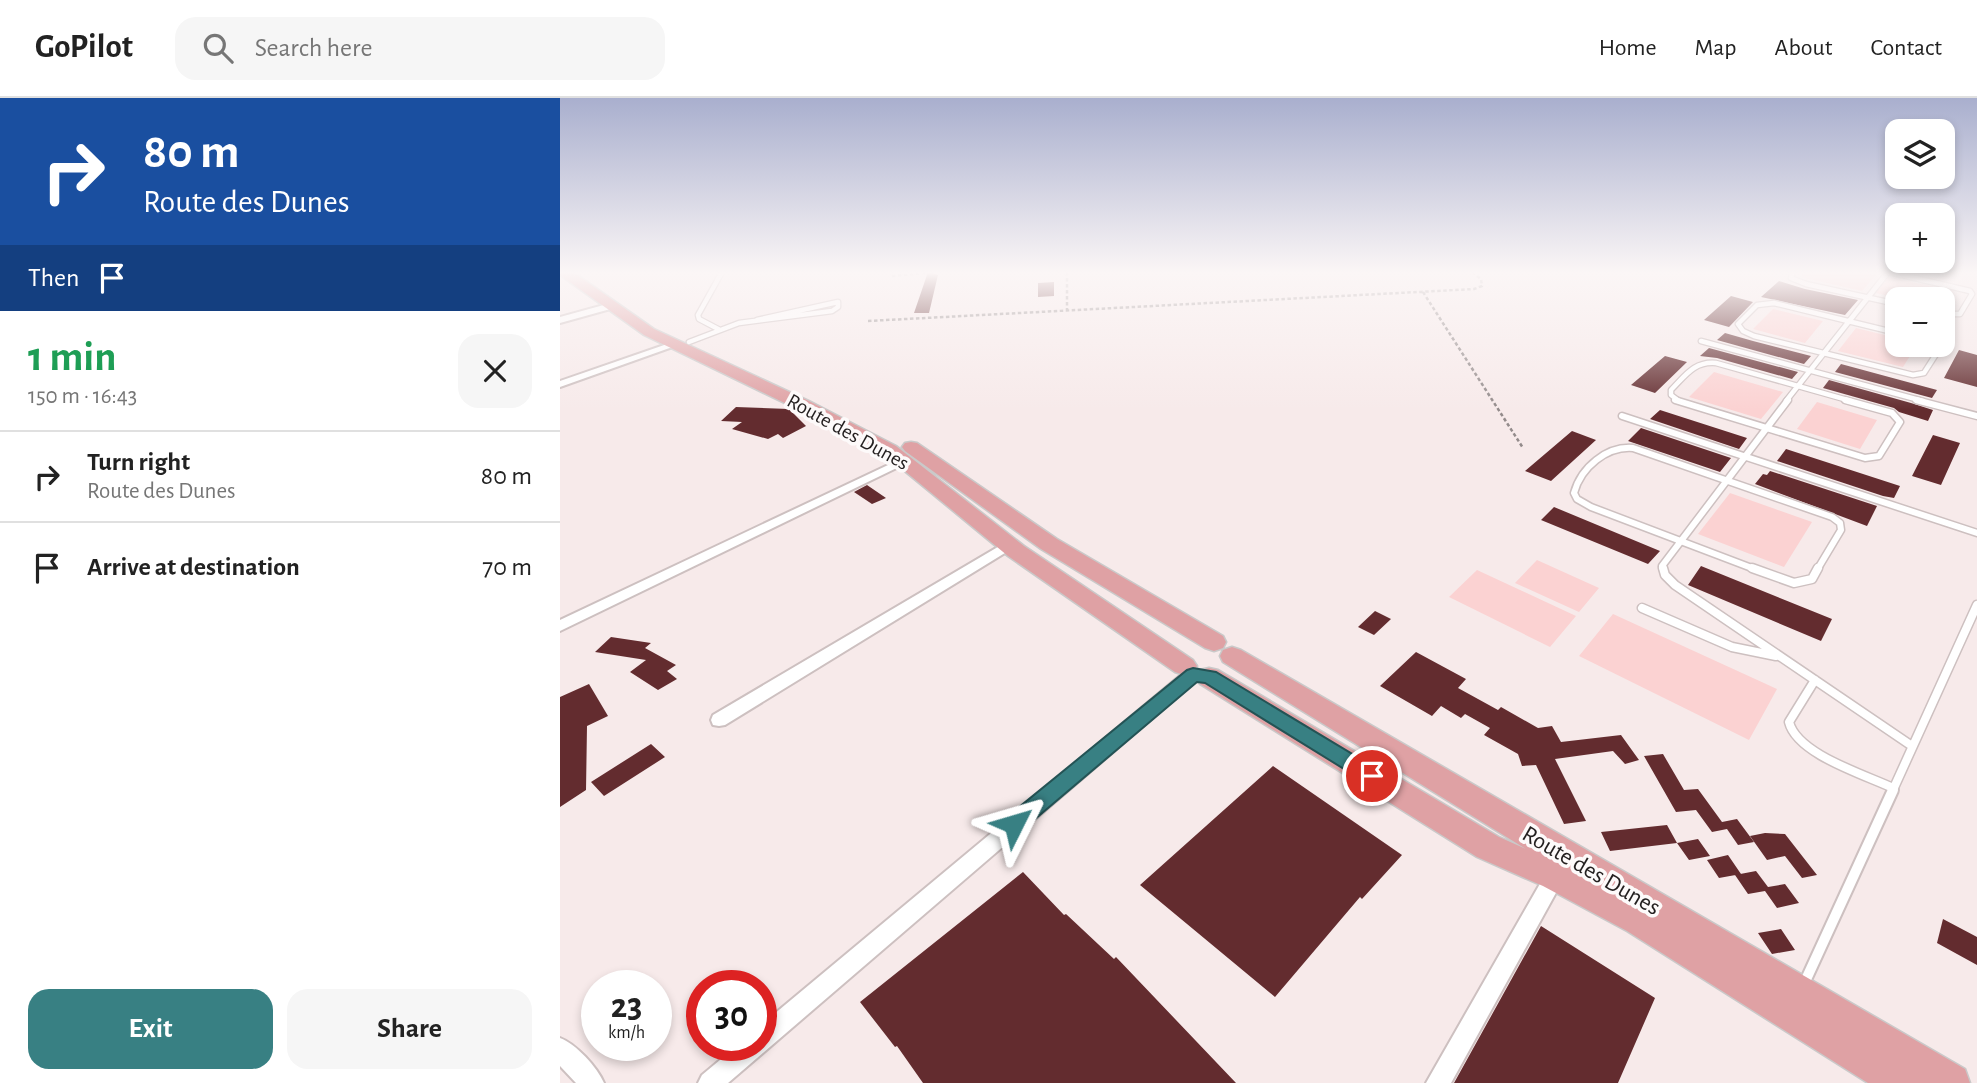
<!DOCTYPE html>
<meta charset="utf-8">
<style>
:root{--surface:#fff;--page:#f6f6f6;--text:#222;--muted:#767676;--line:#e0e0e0;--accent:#388083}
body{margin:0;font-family:"Alegreya Sans",sans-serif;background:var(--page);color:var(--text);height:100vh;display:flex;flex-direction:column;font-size:26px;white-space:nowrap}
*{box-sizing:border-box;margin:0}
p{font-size:23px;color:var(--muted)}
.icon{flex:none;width:38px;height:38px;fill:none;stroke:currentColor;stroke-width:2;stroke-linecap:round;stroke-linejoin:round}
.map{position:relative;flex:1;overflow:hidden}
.drawer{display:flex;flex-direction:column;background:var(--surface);width:560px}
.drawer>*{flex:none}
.guide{background:#1a4fa0;color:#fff;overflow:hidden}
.tools{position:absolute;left:1325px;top:21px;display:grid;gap:14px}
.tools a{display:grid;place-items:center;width:70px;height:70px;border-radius:14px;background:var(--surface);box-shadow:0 4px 10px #0003;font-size:35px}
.speed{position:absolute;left:21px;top:872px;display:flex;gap:14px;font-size:35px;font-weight:700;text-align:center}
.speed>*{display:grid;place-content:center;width:91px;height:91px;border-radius:50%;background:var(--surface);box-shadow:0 4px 10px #0003;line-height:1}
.speed small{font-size:18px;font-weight:400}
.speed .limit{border:10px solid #d22;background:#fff;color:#111}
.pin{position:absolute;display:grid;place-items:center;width:60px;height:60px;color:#fff;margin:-30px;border:4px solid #fff;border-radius:50%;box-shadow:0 2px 7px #0007}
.me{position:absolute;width:77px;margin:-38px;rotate:50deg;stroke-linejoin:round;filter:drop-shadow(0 0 5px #0008)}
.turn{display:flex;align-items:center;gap:24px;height:147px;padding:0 28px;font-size:32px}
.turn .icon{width:91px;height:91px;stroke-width:2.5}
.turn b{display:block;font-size:49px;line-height:60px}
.then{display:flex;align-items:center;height:66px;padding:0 28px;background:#0003;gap:14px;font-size:26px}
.round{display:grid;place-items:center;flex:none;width:74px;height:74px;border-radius:21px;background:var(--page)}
.overview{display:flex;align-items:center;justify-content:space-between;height:119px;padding:0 28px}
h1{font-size:42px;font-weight:600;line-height:52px;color:#1e9e55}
.button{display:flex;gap:14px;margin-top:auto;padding:14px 28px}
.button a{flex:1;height:80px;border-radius:21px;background:var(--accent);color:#fff;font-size:28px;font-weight:600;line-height:80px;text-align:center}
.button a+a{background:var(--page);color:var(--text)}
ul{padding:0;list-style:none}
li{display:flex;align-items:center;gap:21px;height:91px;padding:0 28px;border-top:2px solid var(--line)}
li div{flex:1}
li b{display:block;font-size:26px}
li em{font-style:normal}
header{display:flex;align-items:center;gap:42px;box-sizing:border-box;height:98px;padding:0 35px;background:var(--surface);border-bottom:2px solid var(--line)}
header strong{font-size:33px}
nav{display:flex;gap:38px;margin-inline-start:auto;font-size:24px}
.search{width:490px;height:63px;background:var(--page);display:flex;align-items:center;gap:18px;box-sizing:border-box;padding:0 24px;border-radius:21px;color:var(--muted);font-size:26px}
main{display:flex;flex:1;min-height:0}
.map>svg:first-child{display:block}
.green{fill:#fbd2d2}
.building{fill:#632c2f}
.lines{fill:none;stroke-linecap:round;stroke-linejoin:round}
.service-far3-casing{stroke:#cdc0c0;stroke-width:7}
.service-far2-casing{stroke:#cdc0c0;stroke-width:9}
.service-far1-casing{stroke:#cdc0c0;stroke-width:11}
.service-casing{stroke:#cdc0c0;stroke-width:14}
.minor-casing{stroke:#cdc0c0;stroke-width:4}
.primary-casing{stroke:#cac9c9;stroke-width:3}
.path{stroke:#938b8b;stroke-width:2.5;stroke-dasharray:3.5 2.5;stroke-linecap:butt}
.service-far3{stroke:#fff;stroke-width:4.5}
.service-far2{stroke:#fff;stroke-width:6}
.service-far1{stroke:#fff;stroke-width:8}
.service{stroke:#fff;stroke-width:10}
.minor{fill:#fff;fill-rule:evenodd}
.primary{fill:#dfa1a4;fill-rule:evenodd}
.route{fill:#388083;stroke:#245355;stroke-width:2}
.labels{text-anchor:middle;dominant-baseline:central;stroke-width:7;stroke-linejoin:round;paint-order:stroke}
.street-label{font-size:21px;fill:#231f1f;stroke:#fdfafa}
.near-street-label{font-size:24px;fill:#231f1f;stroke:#fdfafa}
</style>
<header>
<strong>GoPilot</strong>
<div class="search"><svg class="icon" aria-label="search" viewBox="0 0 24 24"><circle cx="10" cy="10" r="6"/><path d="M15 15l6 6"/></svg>Search here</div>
<nav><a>Home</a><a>Map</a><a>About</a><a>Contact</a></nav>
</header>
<main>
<section class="drawer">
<div class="guide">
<div class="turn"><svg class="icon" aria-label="right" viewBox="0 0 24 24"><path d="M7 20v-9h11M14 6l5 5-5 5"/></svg><div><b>80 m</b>Route des Dunes</div></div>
<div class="then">Then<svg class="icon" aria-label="arrive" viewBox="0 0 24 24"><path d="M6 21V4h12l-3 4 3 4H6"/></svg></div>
</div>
<div class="overview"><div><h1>1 min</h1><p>150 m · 16:43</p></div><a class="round"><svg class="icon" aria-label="close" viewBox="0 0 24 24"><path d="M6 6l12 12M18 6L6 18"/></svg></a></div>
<ul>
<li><svg class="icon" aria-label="right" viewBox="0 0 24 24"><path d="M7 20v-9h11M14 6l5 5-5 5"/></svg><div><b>Turn right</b><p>Route des Dunes</p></div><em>80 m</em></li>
<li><svg class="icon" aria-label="arrive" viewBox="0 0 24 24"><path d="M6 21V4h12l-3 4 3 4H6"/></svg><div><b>Arrive at destination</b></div><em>70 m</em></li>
</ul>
<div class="button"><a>Exit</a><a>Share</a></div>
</section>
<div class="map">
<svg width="1417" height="985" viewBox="0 0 1417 985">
<rect width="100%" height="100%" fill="#f7eaea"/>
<path class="green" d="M1245 174 1316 177 1302 193 1241 179Z
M1329 179 1393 193 1383 210 1382 201H1343L1316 195Z
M1213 211 1263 223 1245 245 1193 231Z
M1296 230 1337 240V247H1357L1343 269 1278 253Z
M1154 274 1223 294 1201 321 1129 299Z
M1257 304 1317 322 1300 351 1237 331Z
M1170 395 1252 424 1224 469 1138 436Z
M977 462 1039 490 1019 514 955 485Z
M917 472 1016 518 990 549 889 499Z
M1053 516 1217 591 1189 642 1019 558Z"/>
<path class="building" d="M368 174 378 177 369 215H354Z
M1219 183 1245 191 1298 202 1285 217 1201 199Z
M494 184V198L478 199V185Z
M1171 198 1193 204 1169 229 1144 222Z
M1165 235 1193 243 1251 258 1244 266 1157 242Z
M1149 250 1238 274 1232 281 1157 260 1140 258Z
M1399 252 1417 257V289L1384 280Z
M1105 258 1127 264 1095 295 1071 287Z
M1281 266 1377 292 1372 300 1275 274Z
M1269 282 1351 305 1373 312 1368 323 1339 314 1334 310 1263 290Z
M176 309 229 311 246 328 223 340 218 336 208 341 172 331 182 324 161 323Z
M1100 312 1187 340 1179 351 1090 321Z
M1081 330 1171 360 1160 374 1068 343Z
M1012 333 1036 342 991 383 965 373Z
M1373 337 1400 345 1381 387 1352 378Z
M1226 351 1340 388 1334 400 1323 398 1217 363Z
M1210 373 1317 408 1307 428 1195 386 1203 376 1207 377Z
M307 387 326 400 312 406 294 394Z
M994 409 1100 453 1088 466 981 422Z
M1141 468 1272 521 1261 543 1128 487Z
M815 513 831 521 814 537 798 529Z
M51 539 91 545 85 550 116 567 107 573 117 581 98 592 70 574 86 562 35 554Z
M856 554 906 581 898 590 938 612 941 609 978 630 992 628 1001 644 1061 637 1079 662 1065 666 1053 653 995 661 1026 723 1004 726 976 667 962 668 958 656 924 637 930 630 905 616 901 620 881 608 872 618 820 588Z
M29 586 48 618 27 628 26 692 0 709V599Z
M91 646 105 659 44 698 31 684Z
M1103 656 1124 692 1138 691 1162 724 1177 721 1194 744 1178 747 1167 731 1152 734 1136 712 1116 714 1084 658Z
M713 668 842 757 802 801 800 799 715 899 580 787Z
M1107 727 1117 745 1050 753 1041 734Z
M1205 735 1225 736 1257 777 1242 780 1225 758 1207 762 1190 738Z
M1138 741 1150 758 1129 762 1117 745Z
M1168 757 1181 776 1159 780 1147 762Z
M1196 773 1208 789 1225 786 1239 805 1217 810 1205 793 1188 796 1175 777Z
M463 774 504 817 506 816 554 861 556 859 676 985H363L337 948 335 949 300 904Z
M1383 821 1417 839V867L1377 845Z
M981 828 1095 900 1058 985H894Z
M1221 831 1235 852 1212 856 1198 835Z"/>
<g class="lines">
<defs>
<path id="service-far3" d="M1233 174 1231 180 1246 186 1337 206
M1329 174 1410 193 1412 196 1400 216H1382
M160 232 139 221 138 217 162 174
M1337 235 1214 205 1197 207 1178 226 1183 233 1194 238 1353 277 1364 275 1380 250 1378 247
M1141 243 1363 303
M129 244 179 225 272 213 278 209V204L197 222
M1119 303 1111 297V292C1125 278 1134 263 1156 265L1291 303
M1226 303 1328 174"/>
<path id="service-far2" d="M1115 302 1305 360 1319 358 1340 324 1332 315 1285 302
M1356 302 1417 318
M1062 318 1417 435
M1103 472 1102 468 1228 302
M1197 472 1031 409 1017 401 1014 395C1021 369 1047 348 1073 350L1272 419 1280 425 1281 432 1257 472"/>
<path id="service-far1" d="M1103 470 1105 477 1115 487 1352 648
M1192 470 1234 485 1252 481 1258 470
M1082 510 1172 549 1216 558
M1255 582 1229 624C1237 656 1303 676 1333 690
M1332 694 1417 507"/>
<path id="service" d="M1243 888 1333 692"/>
<path id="minor" d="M51 205 54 206V210L0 225V219Z
M110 245 118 247 0 289V283Z
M345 359 351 362 349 364 0 533V522Z
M448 443 453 444 455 447 453 450 165 627 159 628 153 627 151 622 153 617Z
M633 570 639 572 641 576 639 580 168 985H138L142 977 178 947H201V927L627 572Z
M996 767 1003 770 1006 776 1003 782 891 985H866L989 770Z
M0 940C16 946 37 969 44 985H16L0 968Z"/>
<path id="primary" d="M0 174H13L94 231 249 303 336 348 464 448 633 562 637 568 633 574 624 577 615 574 448 458 324 356 237 311 84 237 0 177Z
M351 344 357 345 497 441 663 538 666 544 663 550 654 553 645 550 481 451 345 353 342 349 345 345Z
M672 549 681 552 1405 971 1410 985H1308L1067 833 983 788 917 759 640 586 636 579 640 572 649 570 658 572 939 739 966 751 663 564 660 558 663 552Z"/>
</defs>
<use href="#service-far3" class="service-far3-casing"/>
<use href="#service-far2" class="service-far2-casing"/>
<use href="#service-far1" class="service-far1-casing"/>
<use href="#service" class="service-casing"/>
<use href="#minor" class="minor-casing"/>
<use href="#primary" class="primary-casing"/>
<path class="path" d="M507 174V212
M332 178 375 174
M863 194 963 350
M308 223 914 191 922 188 921 181 912 174"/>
<use href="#service-far3" class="service-far3"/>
<use href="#service-far2" class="service-far2"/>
<use href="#service-far1" class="service-far1"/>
<use href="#service" class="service"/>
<use href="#minor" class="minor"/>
<use href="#primary" class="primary"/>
</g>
<linearGradient id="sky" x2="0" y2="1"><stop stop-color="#a9afce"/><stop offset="0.56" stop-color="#fbf6f6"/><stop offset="1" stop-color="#fbf6f6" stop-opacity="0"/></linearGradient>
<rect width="1417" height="312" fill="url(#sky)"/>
<path class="route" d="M633 570 656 574 819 672 822 678 819 684 812 686 805 684 645 585 637 584 462 732 454 735 447 732 444 726 447 719 627 572Z"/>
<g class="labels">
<g class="street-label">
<text transform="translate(288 334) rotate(29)">Route des Dunes</text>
</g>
<g class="near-street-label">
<text transform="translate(1031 773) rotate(30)">Route des Dunes</text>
</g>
</g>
</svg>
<div class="tools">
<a><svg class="icon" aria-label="layers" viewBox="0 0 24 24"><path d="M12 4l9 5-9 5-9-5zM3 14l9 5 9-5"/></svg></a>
<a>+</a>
<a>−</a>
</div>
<div class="speed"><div>23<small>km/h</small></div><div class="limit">30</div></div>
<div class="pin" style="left:812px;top:678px;background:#d93025"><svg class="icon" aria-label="arrive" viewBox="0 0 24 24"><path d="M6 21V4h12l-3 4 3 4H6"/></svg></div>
<svg class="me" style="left:454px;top:726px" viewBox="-20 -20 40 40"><path d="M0-17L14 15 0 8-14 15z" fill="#388083" stroke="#fff" stroke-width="4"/></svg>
</div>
</main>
